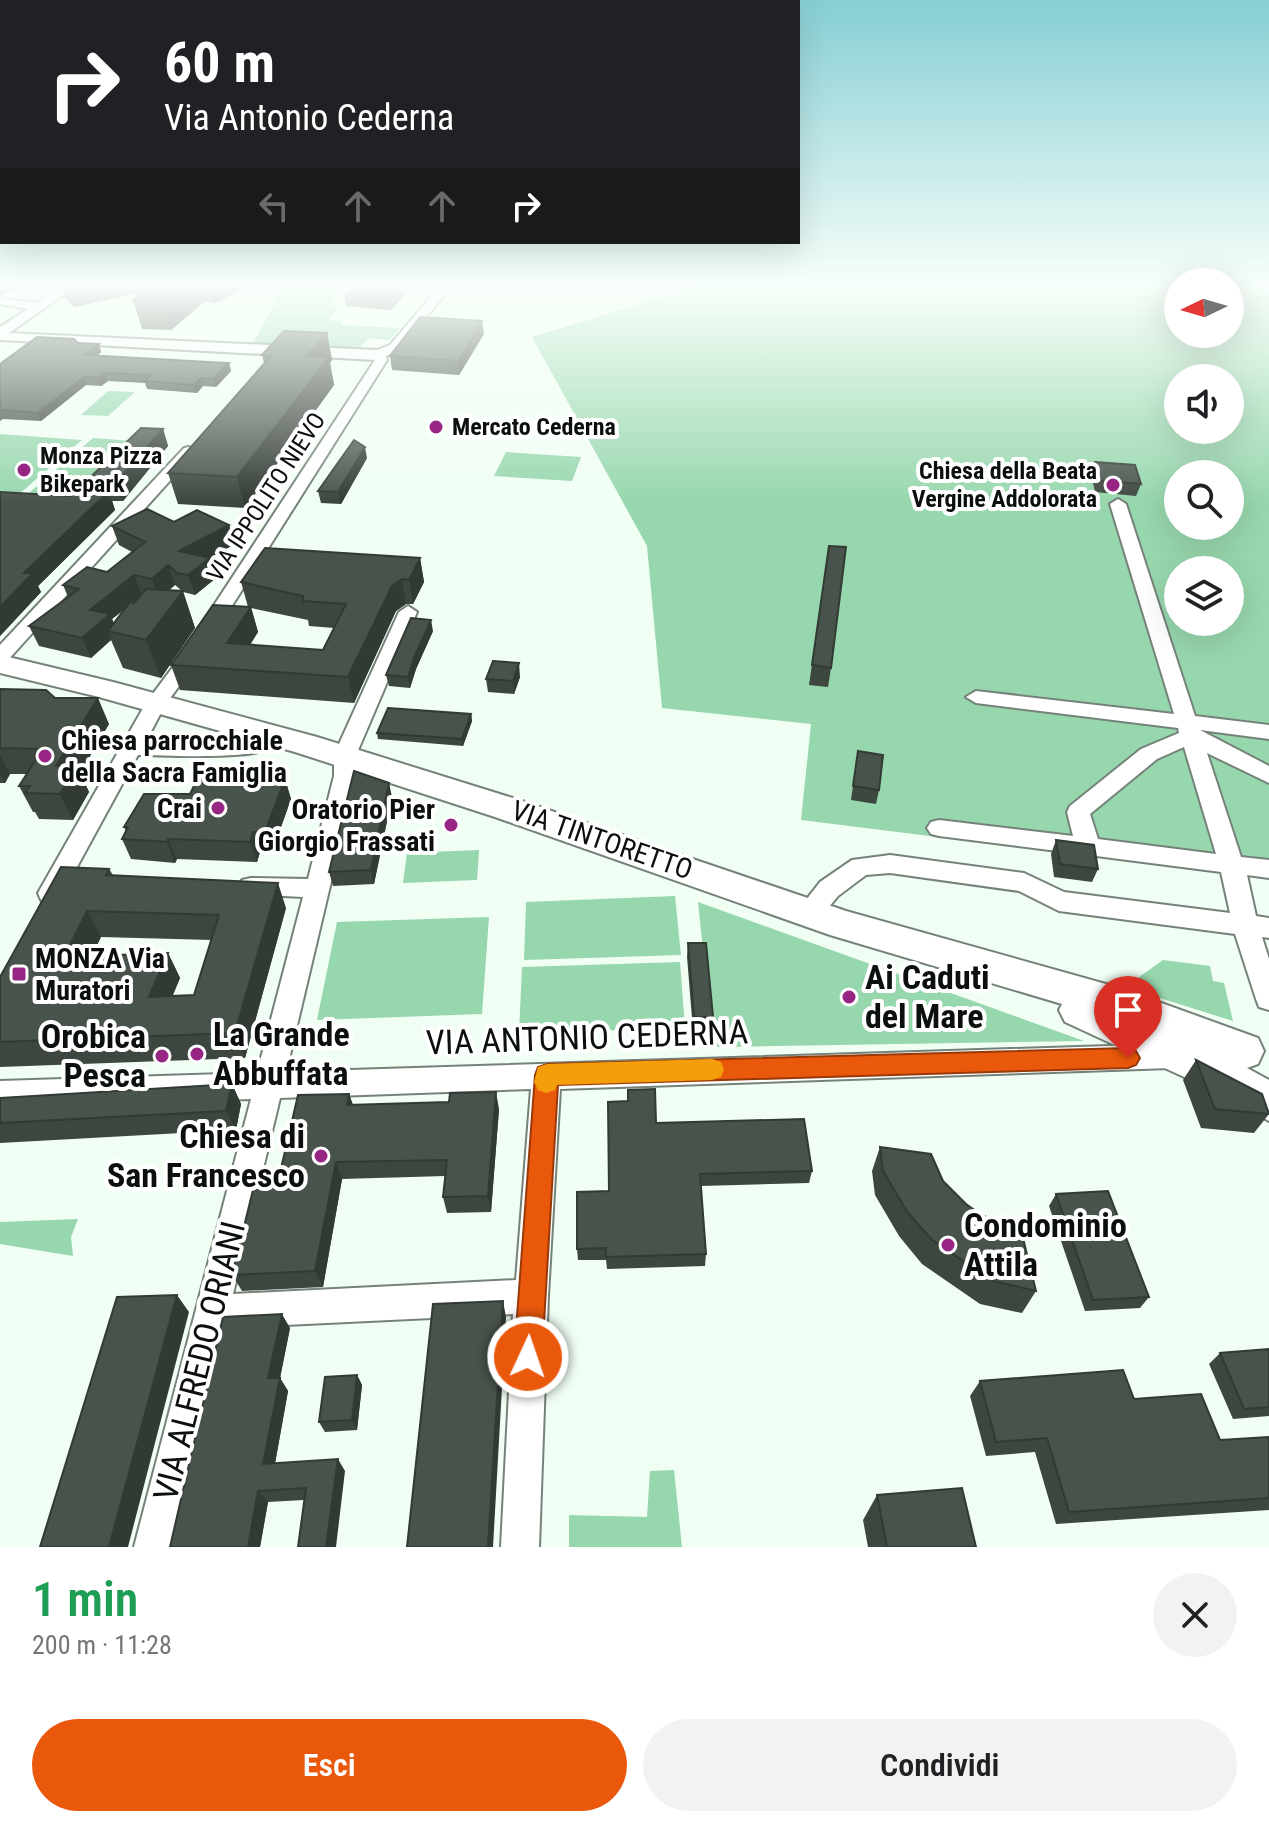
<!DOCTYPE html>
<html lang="it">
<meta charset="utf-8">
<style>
:root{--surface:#fff;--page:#f2f2f2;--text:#202124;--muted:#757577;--accent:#ea580c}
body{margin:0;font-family:"Roboto Condensed",sans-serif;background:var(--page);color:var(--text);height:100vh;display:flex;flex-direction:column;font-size:30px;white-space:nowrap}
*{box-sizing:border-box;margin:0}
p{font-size:26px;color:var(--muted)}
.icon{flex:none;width:44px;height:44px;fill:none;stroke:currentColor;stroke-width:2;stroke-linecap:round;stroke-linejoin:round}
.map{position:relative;height:1547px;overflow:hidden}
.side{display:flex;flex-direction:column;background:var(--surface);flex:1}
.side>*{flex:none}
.hud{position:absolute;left:0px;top:0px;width:800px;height:244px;box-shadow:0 8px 32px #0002;background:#202124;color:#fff;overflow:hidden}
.needle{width:52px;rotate:265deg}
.tools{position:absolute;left:1164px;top:268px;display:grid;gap:16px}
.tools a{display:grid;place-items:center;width:80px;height:80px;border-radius:50%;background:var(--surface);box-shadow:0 8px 32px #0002;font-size:40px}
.pin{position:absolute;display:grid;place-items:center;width:68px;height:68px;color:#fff;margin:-82px -34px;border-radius:50% 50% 50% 0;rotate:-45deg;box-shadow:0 0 8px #0007}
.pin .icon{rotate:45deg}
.me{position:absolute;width:88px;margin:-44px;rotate:3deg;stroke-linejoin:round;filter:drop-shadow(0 0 6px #0008)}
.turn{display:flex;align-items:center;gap:28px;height:168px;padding:0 32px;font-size:36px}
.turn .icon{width:104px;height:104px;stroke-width:2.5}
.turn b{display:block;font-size:56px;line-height:68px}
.lanes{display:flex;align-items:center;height:76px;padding:0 32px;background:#0003;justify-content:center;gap:40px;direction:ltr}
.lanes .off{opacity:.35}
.round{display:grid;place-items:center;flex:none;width:84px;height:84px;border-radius:42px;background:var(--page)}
.headline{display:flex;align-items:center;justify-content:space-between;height:136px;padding:0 32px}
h1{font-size:48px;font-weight:600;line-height:60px;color:#1e9e55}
.cta{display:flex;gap:16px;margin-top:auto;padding:16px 32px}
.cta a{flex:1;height:92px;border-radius:48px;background:var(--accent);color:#fff;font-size:32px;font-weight:600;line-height:92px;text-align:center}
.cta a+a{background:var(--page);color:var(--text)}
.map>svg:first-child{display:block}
.green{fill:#97d7ad;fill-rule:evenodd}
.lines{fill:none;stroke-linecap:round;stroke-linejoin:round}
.street-casing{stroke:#758279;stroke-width:4}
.secondary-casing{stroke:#758279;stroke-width:4}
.street{fill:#fff;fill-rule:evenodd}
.secondary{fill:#fff;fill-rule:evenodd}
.wall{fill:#3d4740;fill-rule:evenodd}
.shaded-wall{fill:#323a34}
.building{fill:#47534b;stroke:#323a34;stroke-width:2;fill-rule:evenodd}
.route{fill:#ea580c;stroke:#983908;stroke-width:2}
.slow{fill:#f59e0b}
.poi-dot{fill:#962584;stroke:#fff;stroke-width:3}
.labels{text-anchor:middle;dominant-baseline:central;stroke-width:8;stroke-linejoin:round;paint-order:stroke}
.far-poi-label{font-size:24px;font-weight:bold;fill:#0b100c;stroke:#fff;text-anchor:start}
.far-street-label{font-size:24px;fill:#0b100c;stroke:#fff}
.poi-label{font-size:28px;font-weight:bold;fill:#0b100c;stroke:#fff;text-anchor:start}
.street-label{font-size:28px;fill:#0b100c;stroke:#fff}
.near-poi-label{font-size:34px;font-weight:bold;fill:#0b100c;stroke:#fff;text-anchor:start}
.near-street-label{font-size:34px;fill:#0b100c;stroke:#fff}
</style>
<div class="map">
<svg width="1269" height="1547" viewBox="0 0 1269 1547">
<rect width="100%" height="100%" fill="#f0fef4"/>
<path class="green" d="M284 286 341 293 327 305 339 307 328 320 342 321 341 325 400 328 389 340 369 338 359 348 253 343Z
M698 286H1178V334H1230V286H1253L1269 292V878L801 820 811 724 662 708 647 546 532 337ZM1178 378H1230V430H1178ZM1178 474H1230V526H1178ZM1178 570H1230V622H1178Z
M108 391 135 392 108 416 81 415Z
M0 434 82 440 11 501H0Z
M93 438 146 442 78 504 22 499Z
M506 452 581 457 572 481 494 476Z
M479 850 477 880 403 883 407 853Z
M675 896 681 955 524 960 526 902Z
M698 902 1084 1041 713 1047Z
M489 917 482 1014 317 1020 337 922Z
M1163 960 1210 966 1213 981 1224 983 1233 1021 1125 987Z
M680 962 685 1028 519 1033 522 967Z
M78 1219 71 1237 73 1256 0 1244V1222Z
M674 1470 682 1547H569V1515L647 1517 650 1471Z"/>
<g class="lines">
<defs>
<path id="street" d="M62 286H76L9 333 377 350 390 345 440 286H452L398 351 386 356 387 360 194 666 165 705 146 741 258 740 279 731 287 733 290 738C273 763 169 755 138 755L59 900 50 902 41 900 38 893 146 703 176 663 375 360 0 340V327L28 309 0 304V298L36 303Z
M189 447 196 451 194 454 7 661 0 663V645L184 448Z
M1118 499 1126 504 1195 716 1269 725V739L1200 730 1269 766V783L1207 753 1241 857 1269 860V878L1247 875 1256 916 1269 918V938L1262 937 1269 959V1010L1259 1007 1256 999 1235 934 1059 911 1019 891 890 873 866 875 838 896 818 920 809 923 800 920 796 913 820 882 852 860 890 855 1024 873 1064 892 1230 913 1221 872 939 836 931 834 927 828 931 822 939 820 1073 836 1067 812 1070 806 1141 749 1179 733 1178 728 976 703 966 697 976 691 1174 714 1110 504ZM1184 747 1216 854 1098 839 1090 814 1157 759Z
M408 606 417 612 356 755V776L286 1072 1171 1044 1181 1047 1185 1056 1181 1065 1171 1068 560 1089 548 1296 539 1547H501L513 1314 225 1328 172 1547H134L251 1099 0 1107V1081L257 1073 303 897 242 894 239 887 242 880 251 878 308 879 334 776V755L399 612ZM531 1089 516 1280 233 1294 280 1098Z"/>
<path id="secondary" d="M0 655 113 682 317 737 519 800 846 911 1120 988 1258 1038 1264 1051 1258 1064 1247 1068 1269 1080V1121L1208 1088 1065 1022 1059 1010 1062 1004 830 935 495 817 295 752 99 697 0 673Z"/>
</defs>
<use href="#street" class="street-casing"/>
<use href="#secondary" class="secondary-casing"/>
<use href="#street" class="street"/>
<use href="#secondary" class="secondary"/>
</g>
<path class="wall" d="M61 286H248L215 303 205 301 171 330 142 329 133 300 142 294 137 293 74 307 65 298Z
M404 295 391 310 346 306 344 296Z
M327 333 332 360 330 363 334 385 245 508 178 504 168 473 264 363 262 355Z
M484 334 459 375 392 370 390 356Z
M78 343 99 344 101 352 97 356 229 363 231 371 216 387 203 386 197 393 147 389 145 383 108 381 101 386 86 385 41 421 3 419 0 421V364Z
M163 429 168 446 123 501H112L115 510 38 586 41 592 0 636V492L71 496Z
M367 458 341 504 321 503 318 491Z
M1095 462 1141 484 1136 496 1095 492 1091 474Z
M174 522 229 525 235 544 209 558 216 578 195 595 183 592 195 628 161 678 123 668 111 640 91 658 39 646 29 626 68 597 63 585 107 572 132 552 119 545 112 526ZM175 585 182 591 169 590ZM125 609 114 623 112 619Z
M829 546 831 668 828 687 809 685Z
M420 558 424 582 413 604H406L396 611 354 703 180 690 171 665 248 607 241 582ZM251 608 308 620 309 626 334 628 323 650 250 645 258 632Z
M433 631 416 669 410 688 389 686 386 675Z
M520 677 514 694 488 692 486 679Z
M0 689 55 698 109 724 80 773 89 792 73 820 39 819 35 812H33L19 786 26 774H10L5 783H0Z
M471 714 472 721 463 746 378 739 377 733Z
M858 751 879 790 876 804 851 800Z
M285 779 291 799 272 852H260L257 862 177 859 175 863 131 859 122 839 126 832 124 827 190 794Z
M392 797 374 884 333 886 329 872Z
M1056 840 1098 869 1092 882 1054 877 1051 854Z
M109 869 113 875 286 908 245 1058 0 1067V977ZM101 937 212 940 194 995 172 996 180 978 168 953 91 956Z
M688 943 713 1017 712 1030H693L687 957Z
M1196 1060 1269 1114 1254 1133 1201 1128 1183 1080Z
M232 1084 241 1104 236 1130 0 1143V1098Z
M349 1094 353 1105 499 1109 491 1212 447 1213 443 1197 445 1176 342 1179 323 1287 242 1291 232 1275 277 1186Z
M628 1101 656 1123 812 1171 809 1183 701 1186 706 1254 705 1266 607 1269 606 1260H578L577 1249 609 1191Z
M880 1147 943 1181 1036 1291 1022 1313 980 1304 922 1264 899 1236 875 1195 872 1171Z
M1056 1194 1149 1297 1140 1308 1085 1311 1049 1206Z
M290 1328 280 1378 288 1391 275 1463 345 1471 304 1500 268 1502 260 1547H170Z
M1269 1349V1416L1233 1419 1209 1364 1220 1353Z
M357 1375 362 1385 357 1430 325 1432 319 1422Z
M980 1381 1134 1399 1220 1440 1269 1437V1510L1056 1524 1035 1452 986 1456 970 1396Z
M877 1495 976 1547H868L863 1520Z"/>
<path class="shaded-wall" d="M0 286H25L0 296Z
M67 286H135L137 293 74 307Z
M181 286H201L205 301 171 330 162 302Z
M211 286H248L215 303Z
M403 286 404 295 391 310 389 300Z
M482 321 484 334 459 375 458 361Z
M327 333 332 360 330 363 334 385 245 508 237 477 307 356Z
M99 344 101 352 88 363 85 355Z
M229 363 231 371 216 387 213 379Z
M105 373 108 381 101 386 98 378Z
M84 377 86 385 41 421 38 413Z
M201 378 203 386 197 393 194 385Z
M163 429 168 446 123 501 116 483Z
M365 447 367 458 341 504 338 492Z
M109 491 115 510 38 586 41 592 0 636V607L24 573Z
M229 525 235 544 185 571 179 551Z
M210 558 216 578 195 595 188 575Z
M420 558 424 582 413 604 409 580Z
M168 565 175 585 159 599 152 579Z
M134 575 142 595 112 619 118 633 108 631 111 640 91 658 82 638 90 610Z
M402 579 406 604 396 611 354 703 348 677 392 586Z
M183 591 195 628 161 678 146 640Z
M251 607 258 632 235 668 227 643Z
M431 620 433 631 416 669 410 688 408 677 414 658Z
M519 663 520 677 514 694 513 681Z
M98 698 109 724 80 773 89 792 73 820 60 794 56 766Z
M471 714 472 721 463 746 462 739Z
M0 755 10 774 5 783 0 774Z
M285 779 291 799 272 852 265 832Z
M389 783 392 797 374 884 371 870Z
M253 832 260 852 257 862 250 842Z
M168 839 177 859 175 863 167 842Z
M278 883 286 908 245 1058 235 1033Z
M87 911 101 937 79 982 64 957Z
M168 953 180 978 162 1022 149 997Z
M232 1084 241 1104 236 1130 226 1111Z
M496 1092 499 1109 491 1212 488 1196Z
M349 1094 355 1111 347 1105Z
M336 1162 342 1179 323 1287 315 1271Z
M177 1295 189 1312 128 1547H109Z
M503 1301 506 1317 493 1547H488Z
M282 1314 290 1328 280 1378 288 1391 273 1475 263 1464 268 1378Z
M357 1375 362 1385 357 1430 352 1420Z
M338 1459 345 1471 336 1547H326Z
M258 1491 268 1502 260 1547H248Z"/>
<path class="building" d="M151 286H181L162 302 133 300Z
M359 286H402L389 300 344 296Z
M420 317 482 321 458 361 390 356Z
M284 331 327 333 307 356 329 357 237 477 168 473 271 356 262 355Z
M37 337 74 339 78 343 99 344 85 355 229 363 213 379 201 378 194 385 144 381 151 375 105 373 98 378 84 377 38 413 0 410V364Z
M141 428 163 429 116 483 88 481 109 491 24 573H33L0 607V492L71 496Z
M354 440 365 447 338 492 318 491Z
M1095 462 1135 465 1141 484 1099 480Z
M147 509 174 522 197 510 229 525 179 551 210 558 188 575 177 573 168 565 152 579 134 575 90 610 110 614 82 638 29 626 79 589 63 585 87 567 107 572 145 542 112 526Z
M829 546 846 547 831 668 812 665Z
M265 548 420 558 409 580 402 579 392 586 348 677 171 665 213 605 251 607 227 643 323 650 346 604 303 601V596L241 582Z
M146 589 183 591 146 640 108 631 130 602 134 603Z
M411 618 431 620 414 658 408 677 386 675Z
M493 661 519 663 513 681 486 679Z
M0 689 46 690 55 698H98L56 766H77L60 794 25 793 30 786H19L43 749 0 748Z
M388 708 471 714 462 739 377 733Z
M858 751 883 755 879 790 853 786Z
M354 771 389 783 371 870 329 872Z
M198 778 285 779 265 832H253L250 842 168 839 167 842 122 839 128 827H124L144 794H190Z
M1056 840 1094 845 1098 869 1060 864Z
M61 867 109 869 106 875 278 883 235 1033 0 1042V977ZM87 911 219 915 194 995 149 997 168 953 64 957Z
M688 943H706L713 1017H694Z
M1196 1060 1262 1094 1269 1114 1215 1109Z
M232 1084 226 1111 0 1123V1098Z
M655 1089 656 1123 804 1119 812 1171 700 1174 706 1254 606 1257V1248L577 1249V1192L609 1191 608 1102 628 1101V1090Z
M496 1092 488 1196 443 1197 447 1160 336 1162 315 1271 232 1275 254 1186H277L298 1095 349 1094 347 1105 449 1102 450 1093Z
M880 1147 931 1154 943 1181 966 1204 983 1216 1020 1226 1036 1291 993 1281 932 1240 908 1213 883 1171Z
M1108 1191 1149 1297 1093 1300 1056 1194Z
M177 1295 109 1547H40L117 1297Z
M503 1301 488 1547H407L433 1304Z
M282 1314 268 1378H280L263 1464 338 1459 326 1547H298L306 1488 258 1491 248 1547H170L223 1317Z
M1269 1349V1407L1244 1409 1220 1353Z
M1123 1370 1134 1399 1201 1394 1220 1440 1269 1437V1498L1069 1512 1047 1438 996 1442 980 1381Z
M357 1375 352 1420 319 1422 325 1377Z
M962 1488 976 1547H887L877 1495Z"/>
<linearGradient id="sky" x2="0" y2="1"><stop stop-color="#85ced4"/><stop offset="0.57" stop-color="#f8fffa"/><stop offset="1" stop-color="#f8fffa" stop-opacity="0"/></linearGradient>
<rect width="1269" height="503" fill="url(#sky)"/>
<path class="route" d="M1128 1048 1136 1051 1140 1058 1136 1065 1128 1068 558 1085 542 1357 538 1367 528 1371 518 1367 514 1357 535 1075 538 1067 547 1064Z"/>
<path class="slow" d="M712 1059 721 1062 724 1070 721 1077 712 1080 557 1085 555 1090 546 1093 538 1090 534 1082 538 1067 547 1064Z"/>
<g class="poi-dot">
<circle cx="436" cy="427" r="8"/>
<circle cx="24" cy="470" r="8"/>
<circle cx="1113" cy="485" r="8"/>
<circle cx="45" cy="756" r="8"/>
<circle cx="218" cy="808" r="8"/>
<circle cx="451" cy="825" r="8"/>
<rect x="11" y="966" width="16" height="16" rx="4"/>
<circle cx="849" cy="997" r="8"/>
<circle cx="197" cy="1054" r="8"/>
<circle cx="162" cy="1056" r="8"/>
<circle cx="321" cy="1156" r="8"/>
<circle cx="948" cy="1245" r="8"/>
</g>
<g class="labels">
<g class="far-poi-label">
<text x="452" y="427">Mercato Cederna</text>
<text x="40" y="456">Monza Pizza<tspan x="40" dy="28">Bikepark</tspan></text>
<text x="1097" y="471" text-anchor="end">Chiesa della Beata<tspan x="1097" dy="28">Vergine Addolorata</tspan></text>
</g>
<g class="far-street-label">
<text transform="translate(266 497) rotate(-57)">VIA IPPOLITO NIEVO</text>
</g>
<g class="poi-label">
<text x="61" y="740">Chiesa parrocchiale<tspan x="61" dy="32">della Sacra Famiglia</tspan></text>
<text x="202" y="808" text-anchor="end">Crai</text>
<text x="435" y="809" text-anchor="end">Oratorio Pier<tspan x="435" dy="32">Giorgio Frassati</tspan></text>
<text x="35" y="958">MONZA Via<tspan x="35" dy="32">Muratori</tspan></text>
</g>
<g class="street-label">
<text transform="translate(602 840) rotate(19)">VIA TINTORETTO</text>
</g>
<g class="near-poi-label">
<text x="865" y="977">Ai Caduti<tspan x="865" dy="39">del Mare</tspan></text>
<text x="213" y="1034">La Grande<tspan x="213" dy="39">Abbuffata</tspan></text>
<text x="146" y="1036" text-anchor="end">Orobica<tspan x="146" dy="39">Pesca</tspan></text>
<text x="305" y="1136" text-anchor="end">Chiesa di<tspan x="305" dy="39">San Francesco</tspan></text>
<text x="964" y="1225">Condominio<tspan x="964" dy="39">Attila</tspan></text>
</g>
<g class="near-street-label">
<text transform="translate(587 1037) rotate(-2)">VIA ANTONIO CEDERNA</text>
<text transform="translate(199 1361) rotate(-76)">VIA ALFREDO ORIANI</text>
</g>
</g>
</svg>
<div class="tools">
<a><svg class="needle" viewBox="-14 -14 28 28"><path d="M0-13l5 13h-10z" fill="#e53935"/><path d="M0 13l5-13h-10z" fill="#757577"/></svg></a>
<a><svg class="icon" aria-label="sound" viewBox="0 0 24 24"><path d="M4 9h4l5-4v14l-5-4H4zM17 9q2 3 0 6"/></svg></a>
<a><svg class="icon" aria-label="search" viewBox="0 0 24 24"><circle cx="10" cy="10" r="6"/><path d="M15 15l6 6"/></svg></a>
<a><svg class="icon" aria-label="layers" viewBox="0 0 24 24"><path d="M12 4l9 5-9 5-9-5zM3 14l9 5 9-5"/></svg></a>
</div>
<div class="pin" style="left:1128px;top:1058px;background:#d93025"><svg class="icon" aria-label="arrive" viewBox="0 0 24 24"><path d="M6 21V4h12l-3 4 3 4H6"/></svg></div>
<svg class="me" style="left:528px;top:1357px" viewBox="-20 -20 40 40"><circle r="17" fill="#ea580c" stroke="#fff" stroke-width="3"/><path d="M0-11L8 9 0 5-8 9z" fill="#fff"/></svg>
<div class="hud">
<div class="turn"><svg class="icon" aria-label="right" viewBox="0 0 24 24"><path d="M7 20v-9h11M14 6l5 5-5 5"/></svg><div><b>60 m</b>Via Antonio Cederna</div></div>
<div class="lanes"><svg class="icon off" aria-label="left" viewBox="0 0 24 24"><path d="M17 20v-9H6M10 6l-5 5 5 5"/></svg><svg class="icon off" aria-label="ahead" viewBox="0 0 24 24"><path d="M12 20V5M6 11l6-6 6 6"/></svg><svg class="icon off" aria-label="ahead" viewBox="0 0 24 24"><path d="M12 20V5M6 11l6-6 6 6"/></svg><svg class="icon" aria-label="right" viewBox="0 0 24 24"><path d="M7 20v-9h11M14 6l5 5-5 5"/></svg></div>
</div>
</div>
<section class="side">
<div class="headline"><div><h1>1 min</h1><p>200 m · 11:28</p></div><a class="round"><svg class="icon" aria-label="close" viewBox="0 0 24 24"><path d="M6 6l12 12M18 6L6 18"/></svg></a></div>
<div class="cta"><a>Esci</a><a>Condividi</a></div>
</section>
